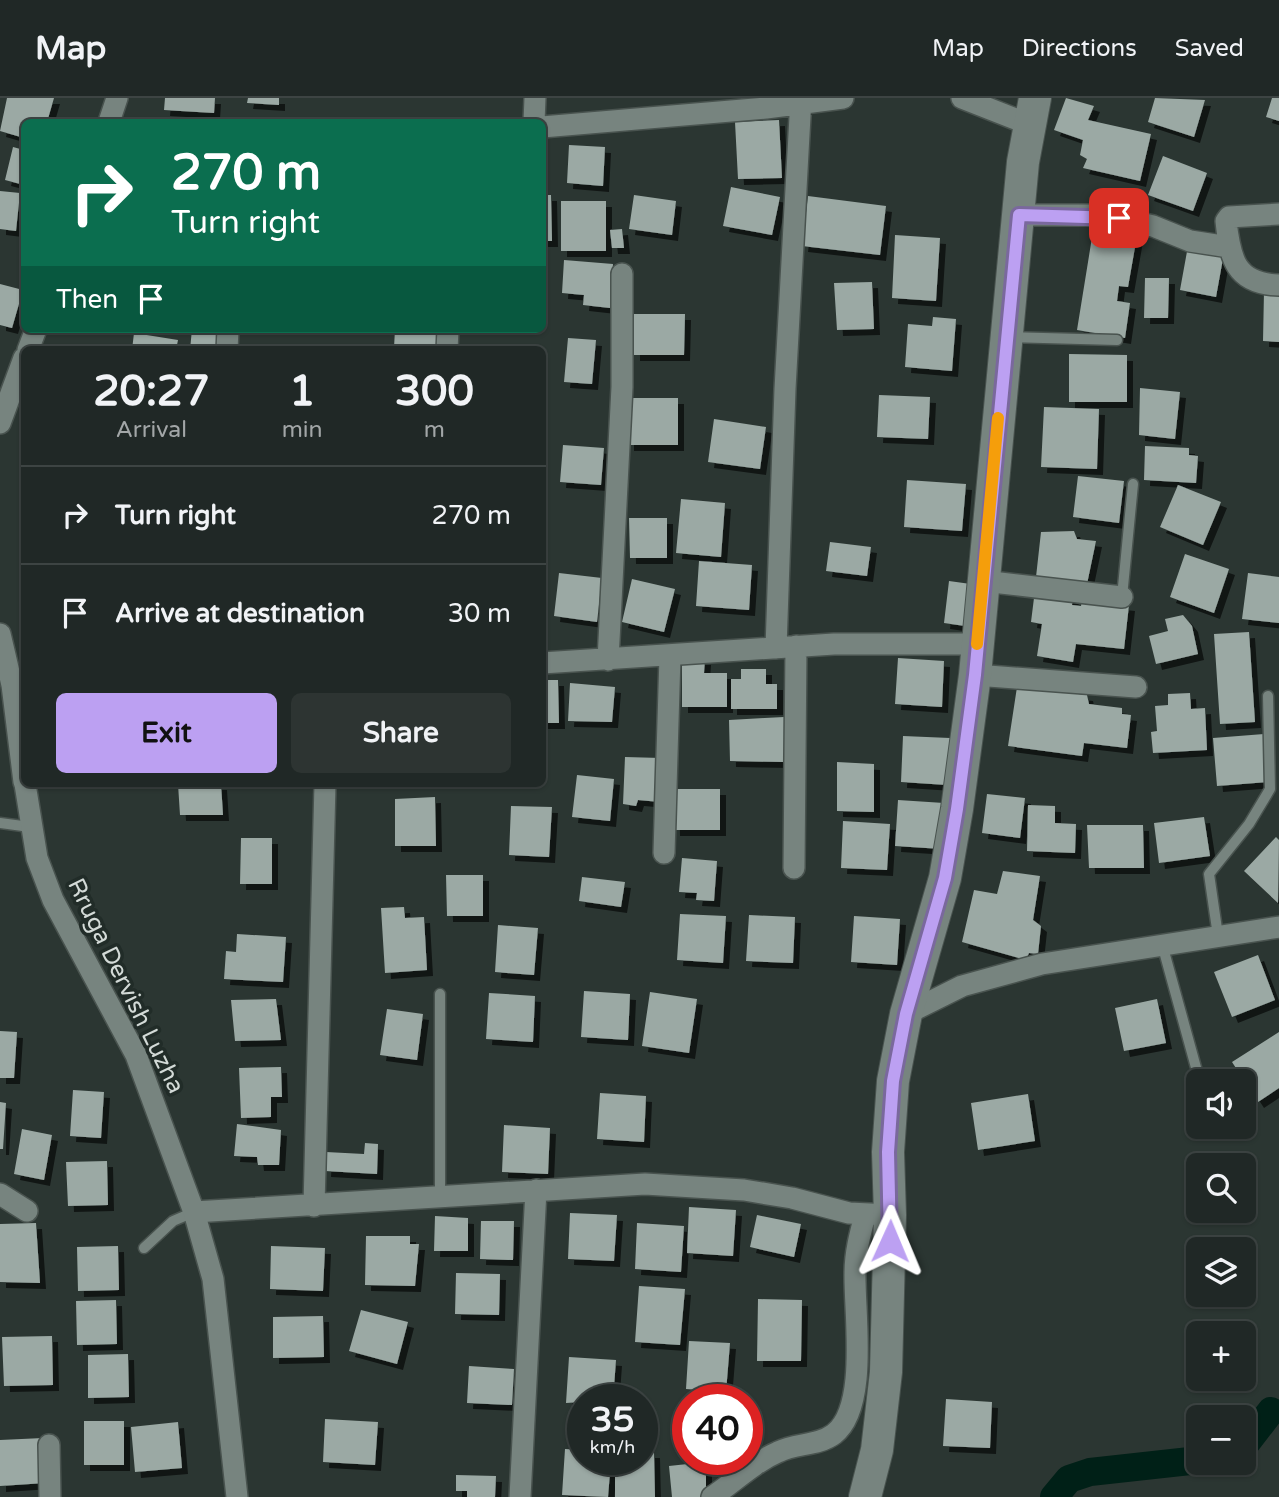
<!DOCTYPE html>
<meta charset="utf-8">
<style>
:root{--surface:#202826;--page:#2d3432;--text:#f1f3f6;--muted:#a2a6a7;--line:#3d4443;--accent:#bca0f2}
body{margin:0;font-family:"Varela Round",sans-serif;background:var(--page);color:var(--text);height:100vh;display:flex;flex-direction:column;font-size:26px;white-space:nowrap}
*{box-sizing:border-box;margin:0}
p{font-size:23px;color:var(--muted)}
.icon{flex:none;width:38px;height:38px;fill:none;stroke:currentColor;stroke-width:2;stroke-linecap:round;stroke-linejoin:round}
.map{position:relative;flex:1;overflow:hidden}
.sheet{position:absolute;left:21px;top:248px;width:525px;height:441px;display:flex;flex-direction:column;background:var(--surface);border-radius:10px;box-shadow:0 2px 5px #0004,0 0 0 2px var(--line)}
.sheet>*{flex:none}
.guide{position:absolute;left:21px;top:21px;width:525px;height:214px;border-radius:10px;box-shadow:0 2px 5px #0004,0 0 0 2px var(--line);background:#0b6e4f;color:#fff;overflow:hidden}
.tools{position:absolute;left:1186px;top:971px;display:grid;gap:14px}
.tools a{display:grid;place-items:center;width:70px;height:70px;border-radius:10px;background:var(--surface);box-shadow:0 2px 5px #0004,0 0 0 2px var(--line);font-size:35px}
.speed{position:absolute;left:567px;top:1286px;display:flex;gap:14px;font-size:35px;font-weight:700;text-align:center}
.speed>*{display:grid;place-content:center;width:91px;height:91px;border-radius:50%;background:var(--surface);box-shadow:0 2px 5px #0004,0 0 0 2px var(--line);line-height:1}
.speed small{font-size:18px;font-weight:400}
.speed .limit{border:10px solid #d22;background:#fff;color:#111}
.pin{position:absolute;display:grid;place-items:center;width:60px;height:60px;color:#fff;margin:-30px;border-radius:14px;box-shadow:0 4px 10px #0006}
.me{position:absolute;width:77px;margin:-38px;rotate:1deg;stroke-linejoin:round;filter:drop-shadow(0 0 5px #0008)}
.turn{display:flex;align-items:center;gap:24px;height:147px;padding:0 35px;font-size:32px}
.turn .icon{width:91px;height:91px;stroke-width:2.5}
.turn b{display:block;font-size:49px;line-height:60px}
.then{display:flex;align-items:center;height:66px;padding:0 35px;background:#0003;gap:14px;font-size:26px}
.eta{display:flex;justify-content:space-evenly;align-items:center;height:119px;text-align:center}
.eta b{font-size:42px;font-weight:800;line-height:49px}
.button{display:flex;gap:14px;margin-top:auto;padding:14px 35px}
.button a{flex:1;height:80px;border-radius:10px;background:var(--accent);color:#111;font-size:28px;font-weight:800;line-height:80px;text-align:center}
.button a+a{background:var(--page);color:var(--text)}
ul{padding:0;list-style:none}
li{display:flex;align-items:center;gap:21px;height:98px;padding:0 35px;border-top:2px solid var(--line)}
li div{flex:1}
li b{display:block;font-size:26px}
li em{font-style:normal}
header{display:flex;align-items:center;gap:42px;box-sizing:border-box;height:98px;padding:0 35px;background:var(--surface);border-bottom:2px solid var(--line)}
header strong{font-size:33px}
nav{display:flex;gap:38px;margin-inline-start:auto;font-size:24px}
.map>svg:first-child{display:block}
.lines{fill:none;stroke-linecap:round;stroke-linejoin:round}
.canal{stroke:#002017;stroke-width:28}
.building{fill:#9ba9a4;filter:url(#shadow)}
.lane-casing{stroke:#49534f;stroke-width:13}
.street-casing{stroke:#49534f;stroke-width:24}
.secondary-casing{stroke:#49534f;stroke-width:34}
.lane{stroke:#77847f;stroke-width:10}
.street{stroke:#77847f;stroke-width:21}
.secondary{stroke:#77847f;stroke-width:32}
.route-casing{stroke:#7a689d;stroke-width:18}
.route{stroke:#bca0f2;stroke-width:12}
.slow{stroke:#f59e0b;stroke-width:12}
.labels{text-anchor:middle;dominant-baseline:central;stroke-width:7;stroke-linejoin:round;paint-order:stroke}
.street-label{font-size:24px;fill:#d3dad7;stroke:#212c28}
</style>
<header>
<strong>Map</strong>
<nav><a>Map</a><a>Directions</a><a>Saved</a></nav>
</header>
<div class="map">
<svg width="1279" height="1399" viewBox="0 0 1279 1399">
<defs>
<filter id="shadow"><feDropShadow dx="6" dy="6" stdDeviation="0" flood-color="#0009"/></filter>
</defs>
<rect width="100%" height="100%" fill="#2b3632"/>
<g class="lines">
<path class="canal" d="M1244 1348 1271 1313
M1054 1399 1069 1381 1090 1374 1199 1362"/>
</g>
<path class="building" d="M7 0H54L47 24H24V40L0 33Z
M165 0H215L214 15 164 12Z
M248 0H279V7L247 5Z
M1066 0 1094 8 1088 22 1151 36 1140 83 1083 70 1087 61 1080 57 1083 42 1054 32Z
M1155 0 1205 2 1194 39 1148 24Z
M1272 0H1279V23L1266 19Z
M779 22 782 80 738 81 735 24Z
M569 47 605 49 603 88 567 85Z
M13 49 24 52V87L5 82Z
M1163 58 1207 75 1193 113 1148 97Z
M731 89 780 99 772 137 723 128Z
M0 93 20 95 16 133 0 131Z
M542 97H551L552 143H542Z
M634 97 676 103 672 137 629 131Z
M808 98 886 108 880 157 802 148Z
M561 103H606V153H561Z
M1094 127 1137 138 1128 189 1119 188 1117 203 1130 205 1125 240 1077 232Z
M622 131 624 150H612L610 132Z
M895 137 940 140 936 203 892 200Z
M1188 148 1224 155 1216 199 1180 192Z
M564 162 613 166 610 210 583 207 584 197 562 195Z
M1145 180H1169L1168 220H1144Z
M872 184 874 231 837 232 834 185Z
M0 186 23 192 12 230 0 227Z
M1264 193H1279V244L1263 243Z
M634 216H685L684 257H634Z
M933 219 956 221 952 273 905 269 908 226 932 228Z
M192 231H220L217 252H190Z
M395 231H440V252L394 250Z
M134 235 178 242 176 252H132Z
M568 240 596 242 592 286 564 284Z
M1069 256 1127 257V304H1069Z
M1140 290 1180 294 1175 341 1139 337Z
M879 297 930 299 928 341 877 339Z
M628 300H678V347H628Z
M1044 309 1099 311 1097 371 1041 369Z
M714 321 766 329 760 371 708 364Z
M563 347 604 350 601 387 560 384Z
M1145 348 1189 350V357L1198 358 1196 385 1144 382Z
M1078 378 1124 383 1119 425 1073 419Z
M907 382 966 386 962 433 904 429Z
M1178 387 1221 404 1203 447 1160 429Z
M681 401 725 405 721 459 676 455Z
M629 420H667V460H630Z
M1074 433 1077 441 1096 443 1087 486 1036 479 1041 434Z
M830 444 871 449 867 478 826 473Z
M1185 456 1229 471 1214 515 1170 499Z
M699 463 752 467 749 512 696 508Z
M559 475 602 480 597 524 554 518Z
M1248 475 1279 479V525L1242 521Z
M632 481 675 491 664 534 622 524Z
M949 483 978 487 972 529 944 525Z
M1046 495 1073 498 1072 507 1081 508 1082 502 1129 507 1124 551 1076 546 1073 564 1037 558 1042 526 1031 524 1034 500 1045 501Z
M1183 517 1192 528 1198 556 1156 566 1149 538 1168 533 1165 521Z
M1249 534 1255 624 1220 626 1214 536Z
M898 560 944 563 942 609 895 606Z
M682 561H705L704 575H727V609H682Z
M741 571H766V586H777V611H731V581H741Z
M542 582H558L559 625H542Z
M570 585 615 589 612 624 568 623Z
M1017 589 1087 597 1089 606 1122 610V616L1131 617 1127 650 1084 645 1082 658 1008 648Z
M1190 595 1191 611 1205 610 1207 652 1153 655 1151 634 1157 633 1155 608 1168 607V596Z
M784 619V664L730 663 729 622Z
M1264 636 1268 684 1217 688 1213 640Z
M903 638 950 640 947 687 901 684Z
M625 659 661 660 660 704 638 702 636 708 623 706Z
M837 664 874 666V714L837 713Z
M577 677 614 681 610 723 572 719Z
M178 686H221L223 717H180Z
M673 691H720V732H674Z
M987 696 1025 700 1020 740 982 735Z
M435 699 436 748H395V701Z
M898 702 944 705 942 751 895 748Z
M1028 707 1055 708V725L1076 726 1075 755 1027 753Z
M511 708 552 709 549 759 509 757Z
M1204 719 1210 758 1159 765 1154 725Z
M843 723 890 726 887 772 841 770Z
M1087 727H1143L1144 770H1089Z
M1276 739 1279 742 1278 805 1244 773Z
M241 740H272V786H240Z
M682 760 717 763 714 803 696 802 697 795 679 794Z
M1003 773 1040 778 1033 822 1041 828 1038 856 1029 855 1026 862 962 844 974 792 997 796Z
M446 777H483V818H447Z
M582 779 625 784 621 809 579 803Z
M404 809 405 820 424 819 427 872 385 875 381 810Z
M680 816 726 818 723 865 677 862Z
M749 817 795 819 793 865 746 863Z
M854 818 900 821 897 867 851 864Z
M498 827 538 830 534 877 495 874Z
M237 836 286 839 283 884 224 881 226 853 236 854Z
M1258 857 1275 902 1232 919 1214 874Z
M584 893 630 896 628 942 581 939Z
M650 894 697 901 689 955 642 948Z
M489 895 535 898 533 944 486 941Z
M276 901 281 942 235 943 231 902Z
M1157 901 1166 945 1124 953 1115 910Z
M387 911 423 916 417 962 380 957Z
M0 933 17 934 14 980H0Z
M1279 934V990L1258 1004 1232 964Z
M281 969 282 999H271V1019L241 1020 239 970Z
M73 992 104 994 101 1040 70 1038Z
M600 995 646 998 644 1044 597 1041Z
M1028 996 1035 1043 978 1052 971 1005Z
M0 1004 6 1005 3 1051H0Z
M237 1026 281 1032 279 1067H258L257 1059 234 1058Z
M504 1027 550 1030 548 1076 502 1074Z
M22 1031 52 1037 44 1082 14 1076Z
M365 1045 378 1046 377 1076 325 1073 326 1054 364 1056Z
M107 1063 108 1107 68 1108 66 1064Z
M689 1109 736 1112 733 1158 687 1155Z
M570 1115 617 1117 614 1163 568 1161Z
M757 1117 801 1126 794 1159 750 1149Z
M435 1118 468 1120V1153H434Z
M481 1123H514L513 1162 480 1161Z
M36 1125 40 1185 0 1184V1126Z
M637 1125 684 1128 681 1174 635 1171Z
M366 1138H410V1146H419L415 1188 365 1187Z
M118 1148 119 1192 78 1193 77 1149Z
M271 1148 325 1150 323 1193 270 1191Z
M456 1175 500 1176 499 1217 455 1216Z
M639 1188 685 1191 680 1247 635 1244Z
M758 1201 802 1202 801 1263H757Z
M116 1202 117 1246 77 1247 76 1203Z
M361 1212 408 1224 397 1266 349 1253Z
M323 1218 324 1259 273 1260V1219Z
M52 1238 53 1287 4 1288 2 1239Z
M689 1243 730 1245 726 1294 686 1291Z
M128 1256 129 1299 88 1300V1257Z
M569 1259 616 1262 613 1302 566 1305Z
M469 1268 514 1271 512 1307 467 1305Z
M946 1301 992 1304 990 1350 943 1348Z
M325 1321 378 1324 375 1367 323 1364Z
M84 1323H124V1367H84Z
M178 1324 182 1370 135 1374 131 1329Z
M43 1340 45 1385 0 1388V1342Z
M565 1351 583 1352V1362H611L608 1399 562 1397Z
M642 1354H654L655 1399H615V1362H642Z
M706 1364V1399H672L669 1368Z
M456 1377 496 1378 495 1399H467V1393H456Z"/>
<g class="lines">
<defs>
<path id="lane" d="M1008 239 1117 242
M1122 499 1133 386
M0 725 30 729
M1218 838 1209 776 1249 726 1270 691 1268 598
M1162 846 1200 984
M440 896V1100
M144 1150 173 1123 194 1114"/>
<path id="street" d="M962 0 1028 26
M109 24 117 0
M534 24 535 0
M542 29 766 10 843 0
M1279 116 1229 119 1226 123C1230 160 1235 186 1279 187
M1019 117H1089L1119 120 1153 128 1190 143 1229 149
M28 252 36 231
M227 252 228 231
M447 252 448 231
M0 325 24 260
M983 483 1122 499
M0 536 12 587 24 684
M776 550 785 291 801 0
M608 562 622 289V176
M542 565 834 546H977
M975 577 1136 589
M25 686 37 760 53 802 136 957 194 1114 213 1181 237 1399
M664 755 670 558
M794 770 796 548
M906 916 962 888 1042 866 1279 829
M0 1096 27 1113
M314 1108 325 686
M194 1114 645 1086 744 1092 792 1100 849 1115 890 1117
M49 1347 50 1399
M520 1399 536 1092
M712 1399C734 1384 753 1365 778 1354 796 1345 818 1348 834 1336 869 1309 854 1214 855 1175 855 1155 860 1136 865 1117"/>
<path id="secondary" d="M865 1399 877 1352 886 1274 890 1117 888 1054 893 983 906 916 945 780 957 711 975 577 1023 64 1035 0"/>
</defs>
<use href="#lane" class="lane-casing"/>
<use href="#street" class="street-casing"/>
<use href="#secondary" class="secondary-casing"/>
<use href="#lane" class="lane"/>
<use href="#street" class="street"/>
<use href="#secondary" class="secondary"/>
</g>
<g class="lines">
<defs>
<path id="route" d="M890 1143 888 1054 893 983 906 916 945 780 957 711 975 577 1019 117 1119 120"/>
</defs>
<use href="#route" class="route-casing"/>
<use href="#route" class="route"/>
<path class="slow" d="M977 546 998 320"/>
</g>
<g class="labels">
<g class="street-label">
<text transform="translate(126 888) rotate(64)">Rruga Dervish Luzha</text>
</g>
</g>
</svg>
<div class="tools">
<a><svg class="icon" aria-label="sound" viewBox="0 0 24 24"><path d="M4 9h4l5-4v14l-5-4H4zM17 9q2 3 0 6"/></svg></a>
<a><svg class="icon" aria-label="search" viewBox="0 0 24 24"><circle cx="10" cy="10" r="6"/><path d="M15 15l6 6"/></svg></a>
<a><svg class="icon" aria-label="layers" viewBox="0 0 24 24"><path d="M12 4l9 5-9 5-9-5zM3 14l9 5 9-5"/></svg></a>
<a>+</a>
<a>−</a>
</div>
<div class="speed"><div>35<small>km/h</small></div><div class="limit">40</div></div>
<div class="pin" style="left:1119px;top:120px;background:#d93025"><svg class="icon" aria-label="arrive" viewBox="0 0 24 24"><path d="M6 21V4h12l-3 4 3 4H6"/></svg></div>
<svg class="me" style="left:890px;top:1143px" viewBox="-20 -20 40 40"><path d="M0-17L14 15 0 8-14 15z" fill="#bca0f2" stroke="#fff" stroke-width="4"/></svg>
<div class="guide">
<div class="turn"><svg class="icon" aria-label="right" viewBox="0 0 24 24"><path d="M7 20v-9h11M14 6l5 5-5 5"/></svg><div><b>270 m</b>Turn right</div></div>
<div class="then">Then<svg class="icon" aria-label="arrive" viewBox="0 0 24 24"><path d="M6 21V4h12l-3 4 3 4H6"/></svg></div>
</div>
<section class="sheet">
<div class="eta">
<div><b>20:27</b><p>Arrival</p></div>
<div><b>1</b><p>min</p></div>
<div><b>300</b><p>m</p></div>
</div>
<ul>
<li><svg class="icon" aria-label="right" viewBox="0 0 24 24"><path d="M7 20v-9h11M14 6l5 5-5 5"/></svg><div><b>Turn right</b></div><em>270 m</em></li>
<li><svg class="icon" aria-label="arrive" viewBox="0 0 24 24"><path d="M6 21V4h12l-3 4 3 4H6"/></svg><div><b>Arrive at destination</b></div><em>30 m</em></li>
</ul>
<div class="button"><a>Exit</a><a>Share</a></div>
</section>
</div>
